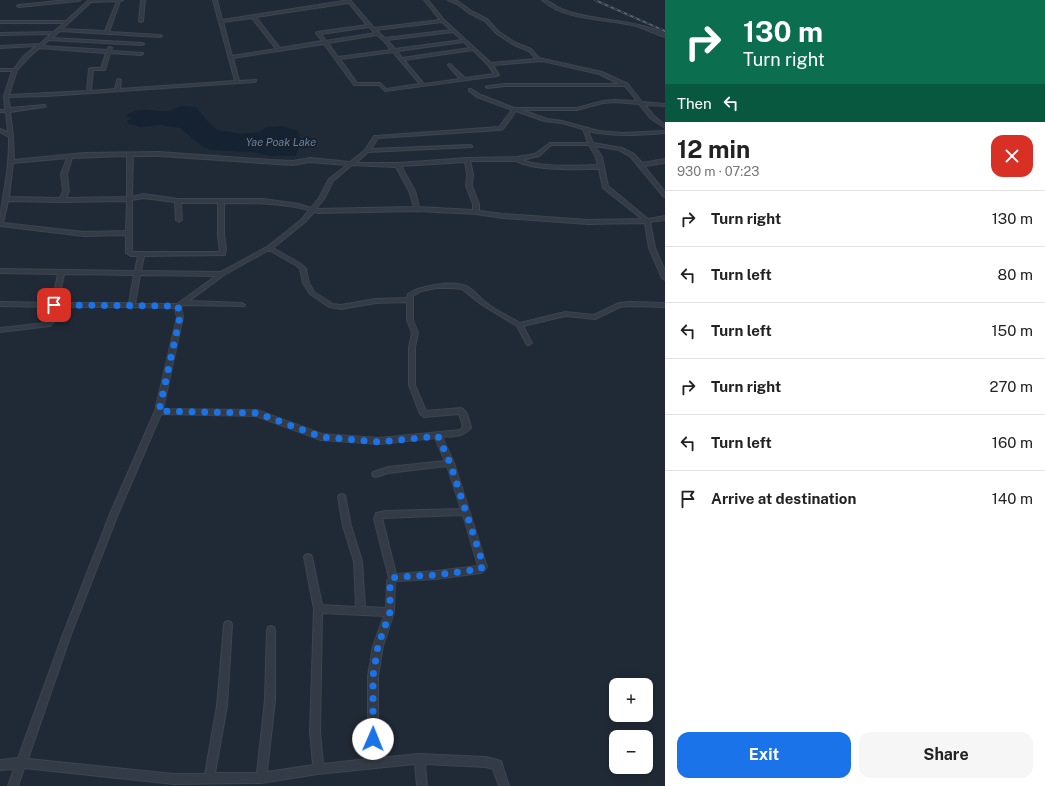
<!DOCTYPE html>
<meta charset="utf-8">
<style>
:root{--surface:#fff;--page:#f6f6f6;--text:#222;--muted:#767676;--line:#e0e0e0;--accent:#1a73e8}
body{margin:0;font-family:"Public Sans",sans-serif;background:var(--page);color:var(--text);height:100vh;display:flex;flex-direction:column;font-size:15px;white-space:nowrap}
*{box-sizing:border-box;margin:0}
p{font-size:13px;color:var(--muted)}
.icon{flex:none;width:22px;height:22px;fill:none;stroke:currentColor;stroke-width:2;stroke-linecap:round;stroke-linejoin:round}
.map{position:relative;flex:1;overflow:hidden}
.sheet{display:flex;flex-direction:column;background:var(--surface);width:380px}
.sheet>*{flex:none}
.guide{background:#0b6e4f;color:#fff;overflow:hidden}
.tools{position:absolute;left:609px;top:678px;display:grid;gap:8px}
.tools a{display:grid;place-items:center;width:44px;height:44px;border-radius:8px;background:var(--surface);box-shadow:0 2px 10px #0003;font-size:20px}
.pin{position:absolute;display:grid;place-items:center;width:34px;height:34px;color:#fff;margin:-17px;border-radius:8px;box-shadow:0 2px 6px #0006}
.me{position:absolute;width:44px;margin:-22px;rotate:1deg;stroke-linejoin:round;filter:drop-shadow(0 0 3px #0008)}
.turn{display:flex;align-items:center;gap:14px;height:84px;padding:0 12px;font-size:18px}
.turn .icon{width:52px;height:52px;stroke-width:2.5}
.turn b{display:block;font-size:28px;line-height:34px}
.then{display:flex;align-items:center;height:38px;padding:0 12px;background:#0003;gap:8px;font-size:15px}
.round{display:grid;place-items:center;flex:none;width:42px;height:42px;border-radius:12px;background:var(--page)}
.overview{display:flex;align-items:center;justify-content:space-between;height:68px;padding:0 12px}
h1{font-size:24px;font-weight:700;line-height:30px}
.button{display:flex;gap:8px;margin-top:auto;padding:8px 12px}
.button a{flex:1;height:46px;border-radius:12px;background:var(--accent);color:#fff;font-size:16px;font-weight:700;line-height:46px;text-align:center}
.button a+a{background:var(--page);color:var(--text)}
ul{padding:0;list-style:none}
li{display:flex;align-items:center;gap:12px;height:56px;padding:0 12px;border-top:1px solid var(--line)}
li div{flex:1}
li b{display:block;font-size:15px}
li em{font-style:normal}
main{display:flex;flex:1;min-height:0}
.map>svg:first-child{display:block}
.water{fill:#142232}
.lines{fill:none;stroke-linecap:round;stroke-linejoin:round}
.minor-casing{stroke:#3c4550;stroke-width:2}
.minor{fill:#333c46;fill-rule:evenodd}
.rail-casing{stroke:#55606d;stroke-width:2}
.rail{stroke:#19212b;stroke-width:1;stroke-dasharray:3.5;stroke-linecap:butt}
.route{stroke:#1a73e8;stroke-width:7;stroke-dasharray:0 12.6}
.labels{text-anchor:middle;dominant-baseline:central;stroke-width:4;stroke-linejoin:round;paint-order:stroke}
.far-water-label{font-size:11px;font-style:italic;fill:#6683a2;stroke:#19212b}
</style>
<main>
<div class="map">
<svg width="665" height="786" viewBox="0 0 665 786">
<rect width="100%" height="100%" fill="#202a36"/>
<path class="water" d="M180 106 196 107 210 124 217 130 242 134 259 132 267 127 282 126 298 131 301 140 296 156H271L252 152 211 150 203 147 180 128 161 125 140 127 128 123 127 121 132 118 125 116C147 101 162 119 180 106Z"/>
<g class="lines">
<defs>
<path id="minor" d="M67 0H80L78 1 19 7 17 6 19 5Z
M89 0H123L120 1 109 32 160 35 162 36 160 37 60 31 52 38 142 43 144 44 142 45 49 40 42 46 107 50 109 47H110L112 48 111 51 143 53V54L141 55 110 53 105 70H93L91 91 115 89 117 80 119 79 121 80 120 89 235 81 213 0H217L222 20 350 0 374 28 440 20 424 0H428L444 20 491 63 536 59 529 51 514 45 497 34 485 21 469 13 457 4 448 0H454L459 2 471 11 487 19 499 32 516 43 531 49 539 58 602 72 628 84 642 102 665 104V106L645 105 654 116 665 125V128L650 118 639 104 615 102 603 103 577 110H522L547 119 562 121 599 131 622 133 665 131V133C639 135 613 137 588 131L593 143 622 148 634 154 642 163 665 159V163L644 166 665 192V197L663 196 630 156 619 150 595 146 602 157 608 186 648 219 665 216V220L650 222 655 248 665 271V280L662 278 649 248 645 223 588 224 503 218 476 214 417 211 318 213 314 212 305 222 273 248 301 264 306 269 309 283 314 292 333 304 341 305 376 299 407 298 408 294C419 286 453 280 466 286 473 289 479 297 485 302 495 310 508 316 520 323L565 312 594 315 619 303 630 302 665 303V307L630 306 620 307 595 319 565 316 523 326 532 343 529 345H527L517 326 482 305 462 289 452 288H436L422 291 413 296V320L418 333 415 347V385L426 411 461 408C468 411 469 421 471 428 464 437 453 436 442 437L454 463 487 567 484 571 481 573 436 579 397 581 395 582 394 612 383 646 378 676V758L419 754 486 757 501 761 509 786H499L493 769 486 767 425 764 427 786H417L415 764 318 774 261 783 174 784 24 768 18 786H8L14 769 0 770V760L18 758 62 637 110 514 155 411 177 317 175 308 134 307 131 309 128 307H57L54 322 50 326 0 332V328L46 323 48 321 51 307 0 306V302L52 303 58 274 0 273V269L135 271 138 256H131L126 253V235L84 236 0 226C0 204 7 184 8 162 9 154 9 145 9 137L0 132V129L8 132 6 112H0V110H5L4 96 12 71H0V69H14L23 57 36 46 0 48V46L40 44 51 34 0 35V33L54 32 64 23H0V21H66ZM117 1 105 31 62 29 91 2ZM349 3 367 25 317 32 316 33 322 41 280 48 256 17ZM252 18 276 49 232 56 223 22ZM442 22 451 30 385 38 376 30ZM369 27 375 33 326 41 321 34ZM453 32 462 40 395 49 387 40ZM377 35 383 40 391 50 338 57 328 43ZM464 42 470 48 402 58 397 51ZM324 44 354 85H379L385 91 497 76 499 75 493 65 543 61 599 74 619 84H505L488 86 486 87 488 88 505 86H625L637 101 615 100 603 101 577 108H514L481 95 471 89H469V91L477 97 512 110 499 127 376 136H374L365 150 350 162 310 158 293 161 271 160 159 152 84 153 14 160 13 136 10 112 44 107 46 106 44 105 10 108 8 97 47 96 254 82 256 81V80L239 81 233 58ZM39 48 106 53 101 68H91L89 69 87 91 9 95 17 70 27 59ZM473 50 488 65 494 74 465 78 450 64 448 65 460 79 424 84 404 60ZM393 52 420 84 386 89 380 83H357L340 59ZM516 111 544 121 562 123 583 129 588 143H550L535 154 517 157 467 158 398 163H356L368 152 472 147V146L470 145 371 149 378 138 500 130 503 129ZM551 145H589L596 157 598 165C579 166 538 167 522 160L539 156ZM127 156V197L66 198 69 191 67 174 72 158ZM133 156H159L293 165 310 162 347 165 329 179 319 198 311 208 299 204 263 199H178L143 194 132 197ZM67 158 61 174 63 191 60 198 9 197 13 163ZM470 161H516C535 171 577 169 599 169L603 188 642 219 588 220 503 214 479 211V204L472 186 473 174ZM465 162 467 174 466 186 473 204V210L419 207 415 191 401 166ZM352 165 396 167 409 191 414 207 316 209 324 199 333 181ZM143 198 175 202 176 220 179 222 182 220 181 203H218V235L220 252H132V200ZM8 201 62 202 127 201 126 231 84 232 3 223ZM224 203C253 203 281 203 309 210L301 220 267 247 221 272 141 271 144 256 225 255 226 249 224 235ZM269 250 297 266 300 269 303 283 310 294 329 307 341 309 376 303 407 302V320L412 333 409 347V385L420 414 424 417 459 414 463 427 460 430 379 438 322 434 257 410 163 409 183 317 181 307 183 305 244 306 245 305 242 303 189 301 224 275ZM64 274 134 275 129 303H58ZM140 275 216 276 177 304H135ZM161 414 256 416 321 440 379 444 435 438 445 461 388 467 373 472 372 474 373 476 376 477 388 473 447 466 461 509 385 511 376 513 374 519 389 578 387 581 386 608 365 607 362 561 351 526 345 495 342 494 339 495 338 497 343 526 354 561 356 607 322 605 312 557 311 555 308 554 305 555 304 557 314 609 310 732 313 765 267 772 275 700V630L274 627 271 626 268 627 267 630 265 700 257 773H215L227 706 232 625 231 622 228 621 225 622 224 625 217 706 205 774H174L28 759 70 637 118 514ZM463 515 478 566 436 571 396 574 382 518ZM322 613 384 616 373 646 368 676V759L323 764 320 732Z
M141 0H145L143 21 141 22 139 21Z
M542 0C548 0 551 3 556 6 560 9 565 10 570 12 602 22 634 19 665 34V37C655 34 646 29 636 26 606 18 567 22 542 0Z"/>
</defs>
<use href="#minor" class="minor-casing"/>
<use href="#minor" class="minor"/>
<defs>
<path id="rail" d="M595 0 665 31"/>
</defs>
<use href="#rail" class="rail-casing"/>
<use href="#rail" class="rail"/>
</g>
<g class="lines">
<path class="route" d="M54 305 178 306 180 317 159 411 257 413 322 437 379 442 438 436 450 463 483 564 481 569 436 575 397 577 393 578 390 581V612L378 646 373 676V739"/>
</g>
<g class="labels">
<g class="far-water-label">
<text x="281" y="142">Yae Poak Lake</text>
</g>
</g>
</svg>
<div class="tools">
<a>+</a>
<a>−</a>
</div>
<div class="pin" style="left:54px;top:305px;background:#d93025"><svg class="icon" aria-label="arrive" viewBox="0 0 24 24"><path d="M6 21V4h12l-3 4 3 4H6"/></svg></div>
<svg class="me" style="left:373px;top:739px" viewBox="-20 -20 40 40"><circle r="19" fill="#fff"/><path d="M0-13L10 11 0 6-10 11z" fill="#1a73e8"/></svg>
</div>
<section class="sheet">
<div class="guide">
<div class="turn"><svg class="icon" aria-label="right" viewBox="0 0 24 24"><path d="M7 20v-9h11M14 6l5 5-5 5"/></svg><div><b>130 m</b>Turn right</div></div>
<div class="then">Then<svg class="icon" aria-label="left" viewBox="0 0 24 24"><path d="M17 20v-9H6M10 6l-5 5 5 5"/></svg></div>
</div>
<div class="overview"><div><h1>12 min</h1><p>930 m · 07:23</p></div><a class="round" style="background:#d93025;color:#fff"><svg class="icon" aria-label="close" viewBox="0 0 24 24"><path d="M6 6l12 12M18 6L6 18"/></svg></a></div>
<ul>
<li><svg class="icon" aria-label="right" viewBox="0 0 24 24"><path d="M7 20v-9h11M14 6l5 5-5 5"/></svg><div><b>Turn right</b></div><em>130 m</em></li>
<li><svg class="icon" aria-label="left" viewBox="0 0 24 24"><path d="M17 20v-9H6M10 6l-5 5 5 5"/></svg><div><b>Turn left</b></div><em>80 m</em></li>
<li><svg class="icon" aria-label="left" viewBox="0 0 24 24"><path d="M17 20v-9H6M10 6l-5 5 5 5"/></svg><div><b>Turn left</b></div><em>150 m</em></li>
<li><svg class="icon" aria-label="right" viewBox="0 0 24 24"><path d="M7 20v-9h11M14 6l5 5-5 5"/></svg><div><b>Turn right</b></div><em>270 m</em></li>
<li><svg class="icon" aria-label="left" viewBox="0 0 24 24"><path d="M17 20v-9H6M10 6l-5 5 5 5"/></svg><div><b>Turn left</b></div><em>160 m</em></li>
<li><svg class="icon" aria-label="arrive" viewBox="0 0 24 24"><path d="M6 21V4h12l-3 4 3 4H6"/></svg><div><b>Arrive at destination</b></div><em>140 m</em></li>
</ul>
<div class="button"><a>Exit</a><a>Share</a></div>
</section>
</main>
